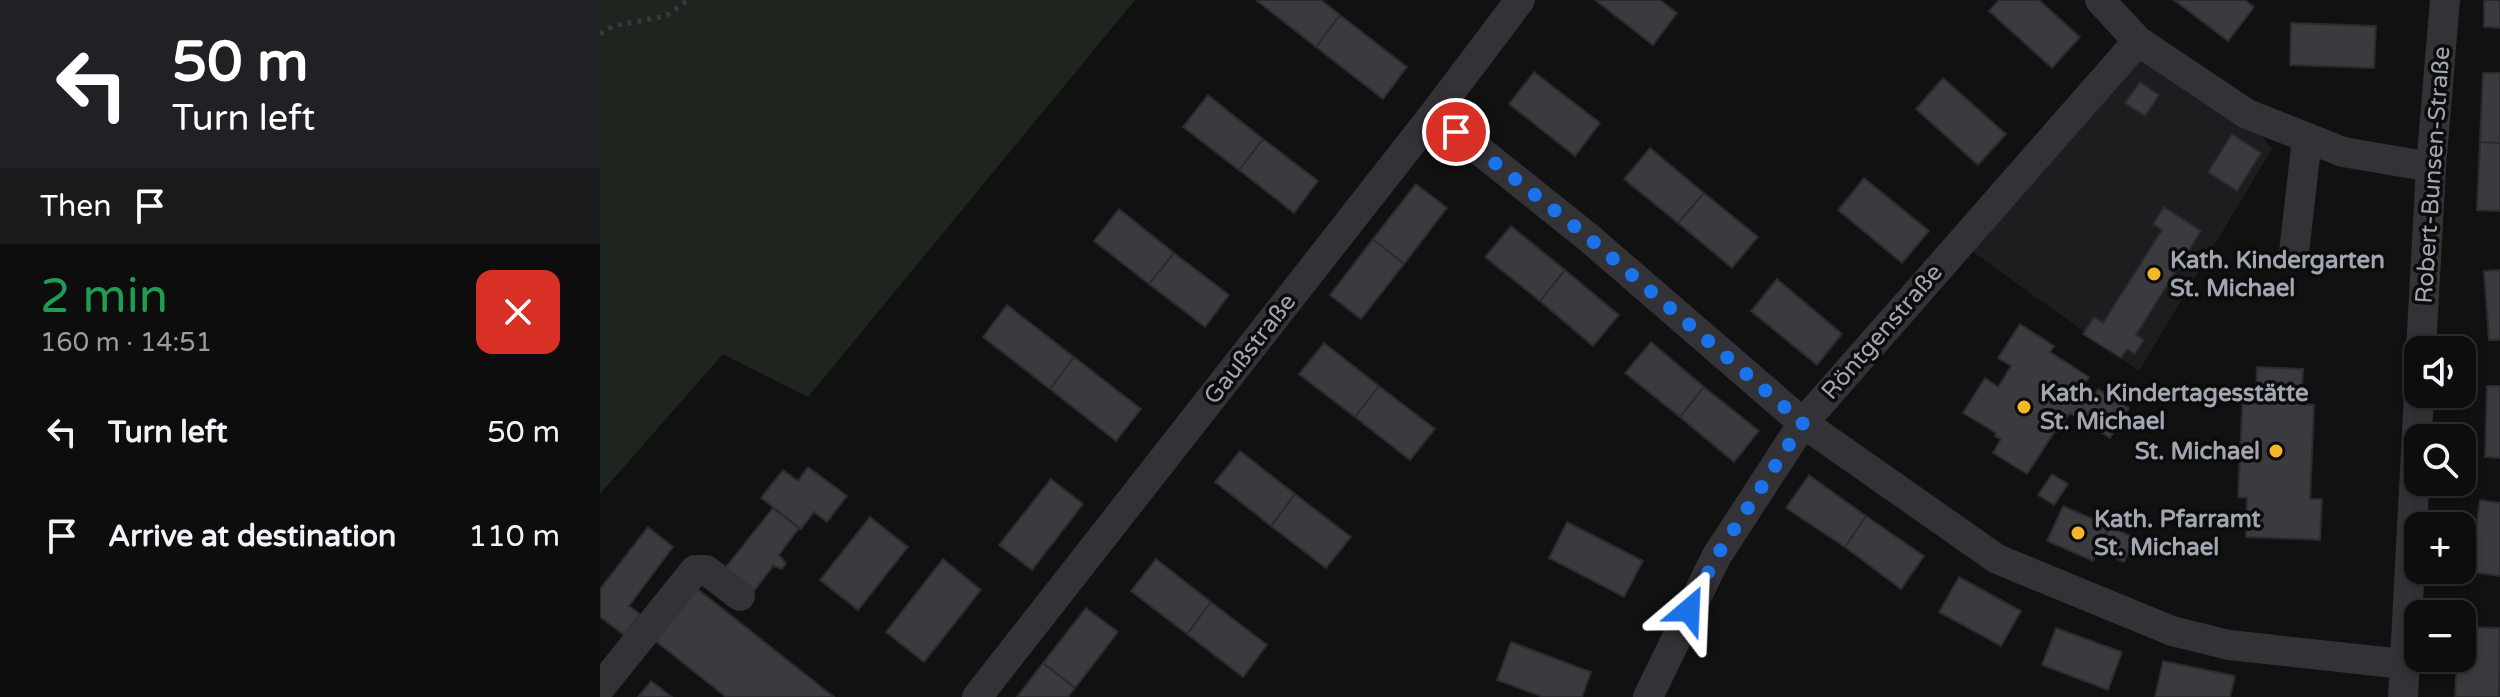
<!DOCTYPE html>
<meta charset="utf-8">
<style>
:root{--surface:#0d0d0e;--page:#1b1b1c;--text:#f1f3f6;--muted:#9a9c9e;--line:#2d2d2e}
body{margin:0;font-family:"Varela Round",sans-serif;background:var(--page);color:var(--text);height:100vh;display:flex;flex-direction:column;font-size:30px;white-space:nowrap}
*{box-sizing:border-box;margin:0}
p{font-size:26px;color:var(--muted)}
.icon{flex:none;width:44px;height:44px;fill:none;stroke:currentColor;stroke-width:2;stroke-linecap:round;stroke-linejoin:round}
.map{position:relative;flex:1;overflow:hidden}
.side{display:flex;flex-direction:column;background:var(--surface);width:600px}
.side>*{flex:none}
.banner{background:#202124;color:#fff;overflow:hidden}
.tools{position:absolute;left:1804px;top:336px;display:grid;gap:16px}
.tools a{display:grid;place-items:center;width:72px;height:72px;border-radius:16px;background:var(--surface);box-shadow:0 4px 12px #0003,0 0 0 2px var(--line);font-size:40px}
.pin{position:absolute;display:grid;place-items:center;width:68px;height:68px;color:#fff;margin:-34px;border:4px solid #fff;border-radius:50%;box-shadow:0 2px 8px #0007}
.me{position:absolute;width:88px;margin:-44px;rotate:26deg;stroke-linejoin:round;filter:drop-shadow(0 0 6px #0008)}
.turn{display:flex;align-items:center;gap:28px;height:168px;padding:0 40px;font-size:36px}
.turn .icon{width:104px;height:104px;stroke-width:2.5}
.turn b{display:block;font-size:56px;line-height:68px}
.then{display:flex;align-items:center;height:76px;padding:0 40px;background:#0003;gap:16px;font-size:30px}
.round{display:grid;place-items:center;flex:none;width:84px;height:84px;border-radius:16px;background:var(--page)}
.summary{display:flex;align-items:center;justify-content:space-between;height:136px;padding:0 40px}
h1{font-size:48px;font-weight:600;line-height:60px;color:#1e9e55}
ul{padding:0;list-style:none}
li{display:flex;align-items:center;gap:24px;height:104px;padding:0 40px}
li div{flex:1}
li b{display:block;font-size:30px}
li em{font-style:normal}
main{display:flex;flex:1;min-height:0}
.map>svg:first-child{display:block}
.built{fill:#1d1d1f}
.green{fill:#1d251e}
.building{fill:#3b3b3f;stroke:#2b2b2e;stroke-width:2}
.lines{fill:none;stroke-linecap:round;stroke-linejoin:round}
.path{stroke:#38393e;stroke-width:5;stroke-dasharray:4 6;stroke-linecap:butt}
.minor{stroke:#323237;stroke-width:30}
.route{stroke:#1a73e8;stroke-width:14;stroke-dasharray:0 25.2}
.poi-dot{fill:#f4b727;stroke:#0c0c0d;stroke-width:3}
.labels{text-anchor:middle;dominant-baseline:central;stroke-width:7;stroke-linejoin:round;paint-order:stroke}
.street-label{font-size:24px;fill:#a2a6b3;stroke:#0c0c0d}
.poi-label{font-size:24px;font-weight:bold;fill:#a2a6b3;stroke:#0c0c0d;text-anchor:start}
</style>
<main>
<section class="side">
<div class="banner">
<div class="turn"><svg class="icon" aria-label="left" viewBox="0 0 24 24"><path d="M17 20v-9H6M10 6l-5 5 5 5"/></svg><div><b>50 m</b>Turn left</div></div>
<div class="then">Then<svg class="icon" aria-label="arrive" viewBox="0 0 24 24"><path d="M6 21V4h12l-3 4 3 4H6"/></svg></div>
</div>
<div class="summary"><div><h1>2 min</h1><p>160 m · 14:51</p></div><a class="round" style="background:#d93025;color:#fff"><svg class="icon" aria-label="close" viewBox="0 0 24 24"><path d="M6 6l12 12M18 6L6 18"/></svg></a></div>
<ul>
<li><svg class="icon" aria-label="left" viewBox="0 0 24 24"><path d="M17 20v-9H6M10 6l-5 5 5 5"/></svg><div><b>Turn left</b></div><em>50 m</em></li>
<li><svg class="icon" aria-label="arrive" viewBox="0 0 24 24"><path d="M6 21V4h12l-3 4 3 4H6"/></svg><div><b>Arrive at destination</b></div><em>110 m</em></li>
</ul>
</section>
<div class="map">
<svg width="1900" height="697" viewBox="0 0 1900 697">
<rect width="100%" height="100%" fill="#111112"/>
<path class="built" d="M1538 41 1647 114 1672 149 1539 371 1359 242Z"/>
<path class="green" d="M0 0H535L208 397 123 354 0 494Z"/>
<path class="building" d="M656 0H721L740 15 716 47Z
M995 0H1060L1077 13 1053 45Z
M1399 0H1439L1480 37 1452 68 1389 11Z
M1574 0H1645L1654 7 1628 41Z
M1884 0H1900V28L1884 27Z
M740 15 807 67 783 99 716 47Z
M1691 23 1776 26 1774 68 1690 65Z
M934 72 1000 123 975 156 909 104Z
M1883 73H1900V143L1880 142Z
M1343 78 1406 134 1378 165 1316 109Z
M1540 82 1559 95 1545 116 1525 103Z
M608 95 663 139 639 170 583 127Z
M1632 134 1661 153 1637 191 1608 172Z
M663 139 718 181 694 213 639 170Z
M1880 142 1900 143V211L1877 210Z
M1050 148 1104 193 1078 223 1024 179Z
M1264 178 1329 231 1302 263 1238 210Z
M816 184 847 208 804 264 773 239Z
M1104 193 1158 237 1132 268 1078 223Z
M1564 207 1601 231 1536 335 1544 340 1535 354 1527 349 1521 358 1483 334 1494 317 1503 323 1562 230 1553 224Z
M519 209 574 253 549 284 494 241Z
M911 226 965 270 940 301 885 257Z
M773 239 804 264 761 319 730 295Z
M574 253 629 295 605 327 549 284Z
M965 270 1019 315 993 346 940 301Z
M1900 270V340H1889L1884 271Z
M1177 279 1242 334 1217 365 1151 311Z
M407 305 474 357 450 389 383 337Z
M1420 324 1454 346 1450 352 1489 377 1479 392 1491 400 1498 389 1529 408 1510 438 1470 413 1457 432 1455 431 1427 474 1393 453 1401 439 1395 436 1396 433 1363 413 1385 378 1398 387 1411 366 1398 358Z
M1051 342 1104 387 1080 417 1025 373Z
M724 343 779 386 755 417 699 374Z
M474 357 541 409 516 441 450 389Z
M1657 367 1703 369 1701 404 1714 405 1710 499H1722L1720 540 1646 537 1647 498 1638 497 1643 391 1656 392Z
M779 386 835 429 810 460 755 417Z
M1887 386H1900V458L1885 457Z
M1104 387 1159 431 1134 462 1080 417Z
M640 451 695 494 671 526 615 482Z
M208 467 247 496 227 522 214 512 201 529 161 498 183 470 198 481Z
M1452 474 1468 484 1454 505 1438 495Z
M1209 475 1266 516 1245 547 1186 508Z
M451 479 483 504 432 570 399 545Z
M695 494 751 537 726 568 671 526Z
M1880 500 1900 503V576L1870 572Z
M1463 506 1509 526 1493 561 1447 541Z
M173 508 199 528 179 555 186 563 182 569 173 566 154 591 125 568Z
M1266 516 1324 556 1301 589 1245 547Z
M270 517 308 547 258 610 220 580Z
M967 522 1043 561 1024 597 949 558Z
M1509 526 1535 538 1524 562 1498 551Z
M48 527 73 547 29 606 40 614 24 635 0 617V589Z
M343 559 381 590 324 662 286 632Z
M556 559 611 602 587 634 531 591Z
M1359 577 1421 611 1401 646 1339 612Z
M95 587 234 697H126L53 639Z
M611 602 667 645 643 677 587 634Z
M486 608 518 632 475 688 443 663Z
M1862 627 1900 628 1899 697H1855L1857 658H1862Z
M1456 628 1522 652 1508 690 1442 665Z
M911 642 991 672 982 697H943L897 680Z
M1563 661 1635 676 1630 697H1555Z
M443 663 475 688 468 697H417Z
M51 681 72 697H38Z"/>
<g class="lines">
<path class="path" d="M0 34 13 26 66 16 88 0"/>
<path class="minor" d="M1500 0 1538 41 1647 114 1743 152 1831 167
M834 114 989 238 1203 423 1397 559 1572 631 1629 645 1803 664
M1694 253 1707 138
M1821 350 1831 167 1845 0
M0 688 95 570H106L140 596
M377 697 834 114 920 0
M1048 697 1116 557 1203 423 1538 41
M1803 697 1819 394"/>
</g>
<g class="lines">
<path class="route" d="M856 132 989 238 1203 423 1116 557 1089 610"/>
</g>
<g class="poi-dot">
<circle cx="1554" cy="274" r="8"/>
<circle cx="1424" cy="407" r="8"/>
<circle cx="1676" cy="451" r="8"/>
<circle cx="1478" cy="533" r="8"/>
</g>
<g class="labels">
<g class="street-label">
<text transform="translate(1833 175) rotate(-86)">Robert-Bunsen-Straße</text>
<text transform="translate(1282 332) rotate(-49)">Röntgenstraße</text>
<text transform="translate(650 349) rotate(-52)">Gaußstraße</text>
</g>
<g class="poi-label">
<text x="1570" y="260">Kath. Kindergarten<tspan x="1570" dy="28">St. Michael</tspan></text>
<text x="1440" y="393">Kath. Kindertagesstätte<tspan x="1440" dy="28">St. Michael</tspan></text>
<text x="1660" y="451" text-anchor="end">St. Michael</text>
<text x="1494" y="519">Kath. Pfarramt<tspan x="1494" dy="28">St. Michael</tspan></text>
</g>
</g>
</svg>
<div class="tools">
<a><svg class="icon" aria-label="sound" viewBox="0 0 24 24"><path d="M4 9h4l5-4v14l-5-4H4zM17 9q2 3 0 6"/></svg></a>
<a><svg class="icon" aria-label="search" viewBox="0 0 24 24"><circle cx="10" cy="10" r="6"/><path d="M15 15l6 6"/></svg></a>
<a>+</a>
<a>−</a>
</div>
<div class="pin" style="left:856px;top:132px;background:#d93025"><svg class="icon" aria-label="arrive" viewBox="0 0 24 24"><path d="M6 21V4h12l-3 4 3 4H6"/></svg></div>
<svg class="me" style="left:1089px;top:610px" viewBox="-20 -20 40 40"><path d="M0-17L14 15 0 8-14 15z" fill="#1a73e8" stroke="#fff" stroke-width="4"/></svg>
</div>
</main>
